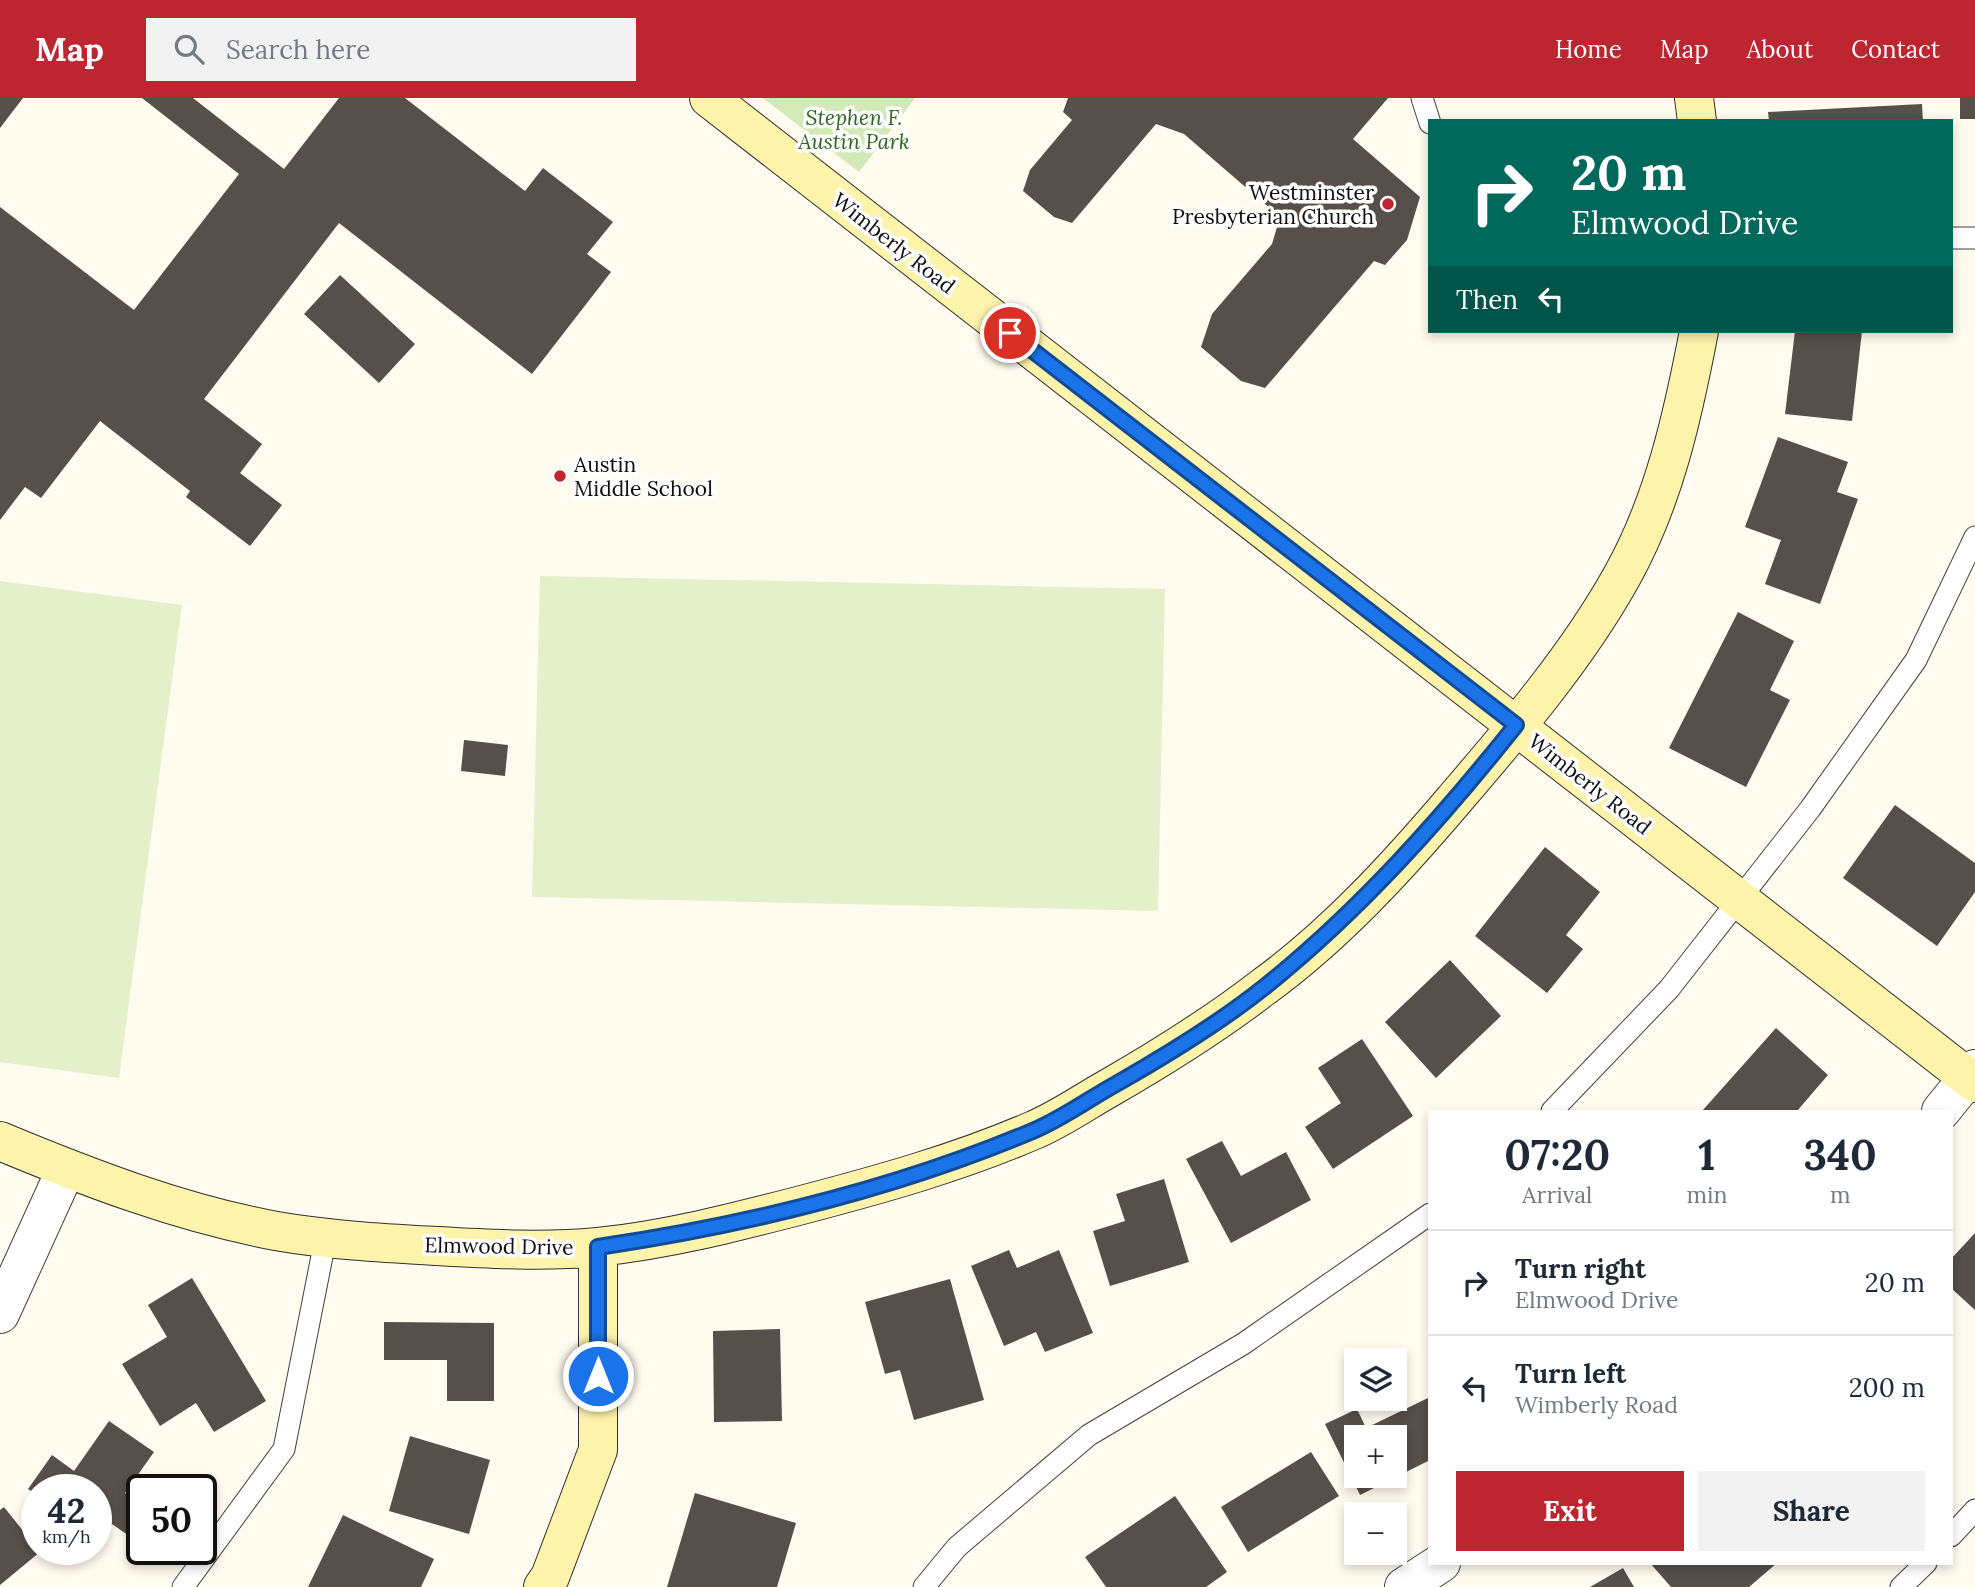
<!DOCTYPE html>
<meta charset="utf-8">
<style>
:root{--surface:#fff;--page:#f2f2f3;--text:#1f2937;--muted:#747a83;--line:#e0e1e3;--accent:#bd2631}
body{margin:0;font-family:Lora,serif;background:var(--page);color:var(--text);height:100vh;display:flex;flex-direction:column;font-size:26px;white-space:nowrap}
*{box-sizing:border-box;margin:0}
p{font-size:23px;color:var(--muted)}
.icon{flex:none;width:38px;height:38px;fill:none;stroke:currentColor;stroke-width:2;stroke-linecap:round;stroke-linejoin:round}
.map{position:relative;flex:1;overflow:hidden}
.details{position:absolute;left:1428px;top:1012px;width:525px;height:455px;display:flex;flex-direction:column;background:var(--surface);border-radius:0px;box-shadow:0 4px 10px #0003}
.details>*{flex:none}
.banner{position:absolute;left:1428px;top:21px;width:525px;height:214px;border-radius:0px;box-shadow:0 4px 10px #0003;background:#00695c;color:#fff;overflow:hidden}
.tools{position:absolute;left:1344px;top:1250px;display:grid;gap:14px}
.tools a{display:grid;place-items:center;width:63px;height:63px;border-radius:0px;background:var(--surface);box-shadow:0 4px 10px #0003;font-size:35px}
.speed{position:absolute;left:21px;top:1376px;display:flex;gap:14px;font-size:35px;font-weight:700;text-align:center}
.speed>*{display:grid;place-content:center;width:91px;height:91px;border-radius:50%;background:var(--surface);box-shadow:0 4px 10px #0003;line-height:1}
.speed small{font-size:18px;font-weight:400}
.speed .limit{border:4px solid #111;border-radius:10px;background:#fff;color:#111}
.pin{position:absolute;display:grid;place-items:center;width:60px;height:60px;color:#fff;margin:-30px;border:4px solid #fff;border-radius:50%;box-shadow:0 2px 7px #0007}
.me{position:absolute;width:77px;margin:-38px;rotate:0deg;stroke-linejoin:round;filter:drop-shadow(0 0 5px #0008)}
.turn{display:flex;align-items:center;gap:24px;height:147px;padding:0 28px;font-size:32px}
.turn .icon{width:91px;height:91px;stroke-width:2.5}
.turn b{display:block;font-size:49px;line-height:60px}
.then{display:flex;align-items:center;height:66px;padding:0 28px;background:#0003;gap:14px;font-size:26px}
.eta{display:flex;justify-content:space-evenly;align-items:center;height:119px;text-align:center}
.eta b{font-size:42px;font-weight:800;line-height:49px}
.cta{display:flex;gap:14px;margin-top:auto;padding:14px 28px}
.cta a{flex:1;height:80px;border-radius:0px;background:var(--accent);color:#fff;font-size:28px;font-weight:800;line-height:80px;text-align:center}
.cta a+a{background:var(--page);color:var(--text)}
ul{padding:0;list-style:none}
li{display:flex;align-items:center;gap:21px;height:105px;padding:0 28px;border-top:2px solid var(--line)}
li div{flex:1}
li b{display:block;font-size:26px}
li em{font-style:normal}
header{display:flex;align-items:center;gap:42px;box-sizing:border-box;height:98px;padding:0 35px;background:var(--accent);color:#fff}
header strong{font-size:33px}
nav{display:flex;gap:38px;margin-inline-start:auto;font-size:24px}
.search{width:490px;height:63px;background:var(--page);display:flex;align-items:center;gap:18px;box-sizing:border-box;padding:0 24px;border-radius:0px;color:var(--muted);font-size:26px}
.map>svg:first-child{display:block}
.green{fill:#d3e9b8}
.pitch{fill:#e4f0ca}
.building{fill:#564f4a;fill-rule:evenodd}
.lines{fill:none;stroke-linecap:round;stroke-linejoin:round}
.lane-casing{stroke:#414141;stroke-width:23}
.street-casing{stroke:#414141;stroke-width:40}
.secondary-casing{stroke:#303030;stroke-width:40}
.lane{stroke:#fff;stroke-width:21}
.street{stroke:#fff;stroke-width:38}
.secondary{stroke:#fef3aa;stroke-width:38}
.route-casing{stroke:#114b97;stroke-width:18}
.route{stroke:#1a73e8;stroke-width:12}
.poi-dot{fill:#bd2631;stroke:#fff;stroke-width:2.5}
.labels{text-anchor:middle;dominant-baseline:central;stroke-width:7;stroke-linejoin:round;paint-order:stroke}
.park-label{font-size:21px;font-style:italic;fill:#2f651e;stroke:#fff}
.poi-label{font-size:21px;fill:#0e0e0e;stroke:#fff;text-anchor:end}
.street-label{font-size:21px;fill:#0e0e0e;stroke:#fff}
</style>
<header>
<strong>Map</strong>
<div class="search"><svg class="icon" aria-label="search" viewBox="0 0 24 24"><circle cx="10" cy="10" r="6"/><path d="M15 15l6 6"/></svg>Search here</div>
<nav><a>Home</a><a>Map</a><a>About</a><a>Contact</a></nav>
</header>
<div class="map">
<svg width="1975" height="1489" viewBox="0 0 1975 1489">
<rect width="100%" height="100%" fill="#fffbef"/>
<path class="green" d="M763 0H915L859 74Z"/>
<path class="pitch" d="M540 478 1165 491 1158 813 532 799Z
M0 483 182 507 119 980 0 964Z"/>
<path class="building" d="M0 0H23L0 30Z
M142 0H193L284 71 339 0H405L525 93 543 70 613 124 587 156 611 174 532 276 339 125 204 301 262 346 240 375 282 407 250 448 186 399 190 393 100 323 41 400 25 389 0 422V109L134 212 239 76Z
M1068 0H1388L1353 41 1420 99 1407 142 1385 167 1374 163 1265 290 1241 283 1201 249 1212 216 1272 146 1280 119 1184 36 1156 26 1072 125 1054 119 1023 93 1030 72 1072 22 1063 14Z
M1960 0H1975V21H1960Z
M1922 6 1923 23H1769L1768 14Z
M340 177 415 246 379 285 304 216Z
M1795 233H1862L1852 323 1785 316Z
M1778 339 1848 364 1837 394 1858 401 1820 506 1765 486 1781 442 1745 429Z
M1738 514 1794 543 1770 592 1790 602 1746 689 1669 650Z
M464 642 508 647 505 678 461 673Z
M1895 707 1975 765V794L1937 848 1843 780Z
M1545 749 1600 794 1566 837 1583 851 1547 895 1475 838Z
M1450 862 1501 918 1436 980 1385 924Z
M1776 930 1828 977 1797 1013H1702Z
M1362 941 1413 1018 1333 1071 1305 1029 1341 1005 1318 970Z
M1222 1043 1241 1078 1286 1054 1311 1102 1231 1145 1186 1061Z
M1164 1081 1189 1164 1110 1188 1093 1133 1125 1123 1116 1096Z
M1975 1135V1212L1951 1190V1161Z
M1009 1152 1017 1170 1059 1152 1093 1235 1045 1254 1036 1234 1004 1248 971 1168Z
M192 1180 266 1303 214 1334 196 1305 160 1328 122 1266 167 1239 148 1207Z
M950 1181 984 1302 914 1322 900 1272 885 1276 865 1204Z
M384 1224 494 1225V1303H447V1262H384Z
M780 1231 782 1323 714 1324 713 1233Z
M1430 1299V1362L1360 1397 1325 1326 1357 1311 1366 1330ZM1356 1339H1395V1377H1356Z
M109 1323 154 1354 125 1395 142 1407V1447L112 1426 100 1442 96 1439V1391H37V1397L28 1391 52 1357 74 1373Z
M410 1338 490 1362 469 1436 389 1413Z
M1311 1354 1339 1398 1248 1454 1221 1409Z
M695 1395 796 1425 777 1489H667Z
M1175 1398 1227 1474 1206 1489H1106L1085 1459Z
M4 1409 40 1454 0 1487V1412Z
M343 1417 434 1461 421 1489H308Z
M1650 1465H1777L1749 1489H1671Z
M1623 1470 1634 1489H1590Z"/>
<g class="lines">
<defs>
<path id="lane" d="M1422 0 1430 25
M1951 140H1975
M1552 1013 1669 891 1810 711 1916 562 1975 439
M1951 1438 1975 1412
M183 1489 284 1351 326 1138
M924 1489 957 1449 1089 1337 1243 1246 1430 1116
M1901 1489 1926 1465"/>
<path id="street" d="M1941 1013 1975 971
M0 1216 66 1071
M1404 1489 1441 1465"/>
<path id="secondary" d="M709 0 1975 985
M1694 0 1697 23
M0 1043C89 1080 180 1115 276 1133 328 1142 384 1145 437 1148 490 1151 544 1154 598 1149 666 1142 732 1125 798 1108 878 1087 958 1065 1034 1032 1060 1021 1084 1004 1109 990 1161 960 1214 927 1262 890 1334 838 1397 769 1454 702 1514 632 1577 559 1622 478 1664 403 1683 317 1699 233
M543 1489 550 1479 598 1352V1149"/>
</defs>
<use href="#lane" class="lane-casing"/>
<use href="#street" class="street-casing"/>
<use href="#secondary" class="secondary-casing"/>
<use href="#lane" class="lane"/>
<use href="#street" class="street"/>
<use href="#secondary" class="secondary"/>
</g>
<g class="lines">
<defs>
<path id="route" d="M598 1278V1149C746 1127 896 1091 1035 1032 1063 1020 1089 1001 1116 986 1167 957 1221 924 1267 887 1360 812 1441 721 1516 627L1010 235"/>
</defs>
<use href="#route" class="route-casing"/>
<use href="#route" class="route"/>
</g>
<g class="poi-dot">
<circle cx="1388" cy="106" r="7"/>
<circle cx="560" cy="378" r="7"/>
</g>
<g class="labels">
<g class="park-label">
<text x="854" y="19">Stephen F.<tspan x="854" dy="24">Austin Park</tspan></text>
</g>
<g class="poi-label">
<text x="1374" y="94">Westminster<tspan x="1374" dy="24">Presbyterian Church</tspan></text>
<text x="574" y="366" text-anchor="start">Austin<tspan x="574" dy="24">Middle School</tspan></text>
</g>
<g class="street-label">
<text transform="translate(894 145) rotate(38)">Wimberly Road</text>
<text transform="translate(1590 686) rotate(38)">Wimberly Road</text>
<text transform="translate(499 1148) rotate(1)">Elmwood Drive</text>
</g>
</g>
</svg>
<div class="tools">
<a><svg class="icon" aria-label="layers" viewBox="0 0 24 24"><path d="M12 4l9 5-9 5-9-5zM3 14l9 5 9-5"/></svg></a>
<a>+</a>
<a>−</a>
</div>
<div class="speed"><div>42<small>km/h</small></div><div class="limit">50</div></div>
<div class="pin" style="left:1010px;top:235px;background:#d93025"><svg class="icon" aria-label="arrive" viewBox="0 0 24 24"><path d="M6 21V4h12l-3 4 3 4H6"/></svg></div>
<svg class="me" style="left:598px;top:1278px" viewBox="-20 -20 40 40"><circle r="17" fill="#1a73e8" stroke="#fff" stroke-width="3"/><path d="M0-11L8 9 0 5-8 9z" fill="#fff"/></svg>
<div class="banner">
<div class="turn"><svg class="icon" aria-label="right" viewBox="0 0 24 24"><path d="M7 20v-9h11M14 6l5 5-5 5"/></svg><div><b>20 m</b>Elmwood Drive</div></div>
<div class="then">Then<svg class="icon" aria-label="left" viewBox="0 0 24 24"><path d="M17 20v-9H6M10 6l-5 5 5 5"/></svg></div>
</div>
<section class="details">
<div class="eta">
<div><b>07:20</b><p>Arrival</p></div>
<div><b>1</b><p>min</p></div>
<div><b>340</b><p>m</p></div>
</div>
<ul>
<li><svg class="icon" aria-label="right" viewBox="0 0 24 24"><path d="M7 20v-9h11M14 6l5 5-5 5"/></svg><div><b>Turn right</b><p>Elmwood Drive</p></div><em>20 m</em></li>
<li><svg class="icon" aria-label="left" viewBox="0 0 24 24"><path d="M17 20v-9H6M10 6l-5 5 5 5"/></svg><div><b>Turn left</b><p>Wimberly Road</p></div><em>200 m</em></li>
</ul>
<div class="cta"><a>Exit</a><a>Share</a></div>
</section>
</div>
